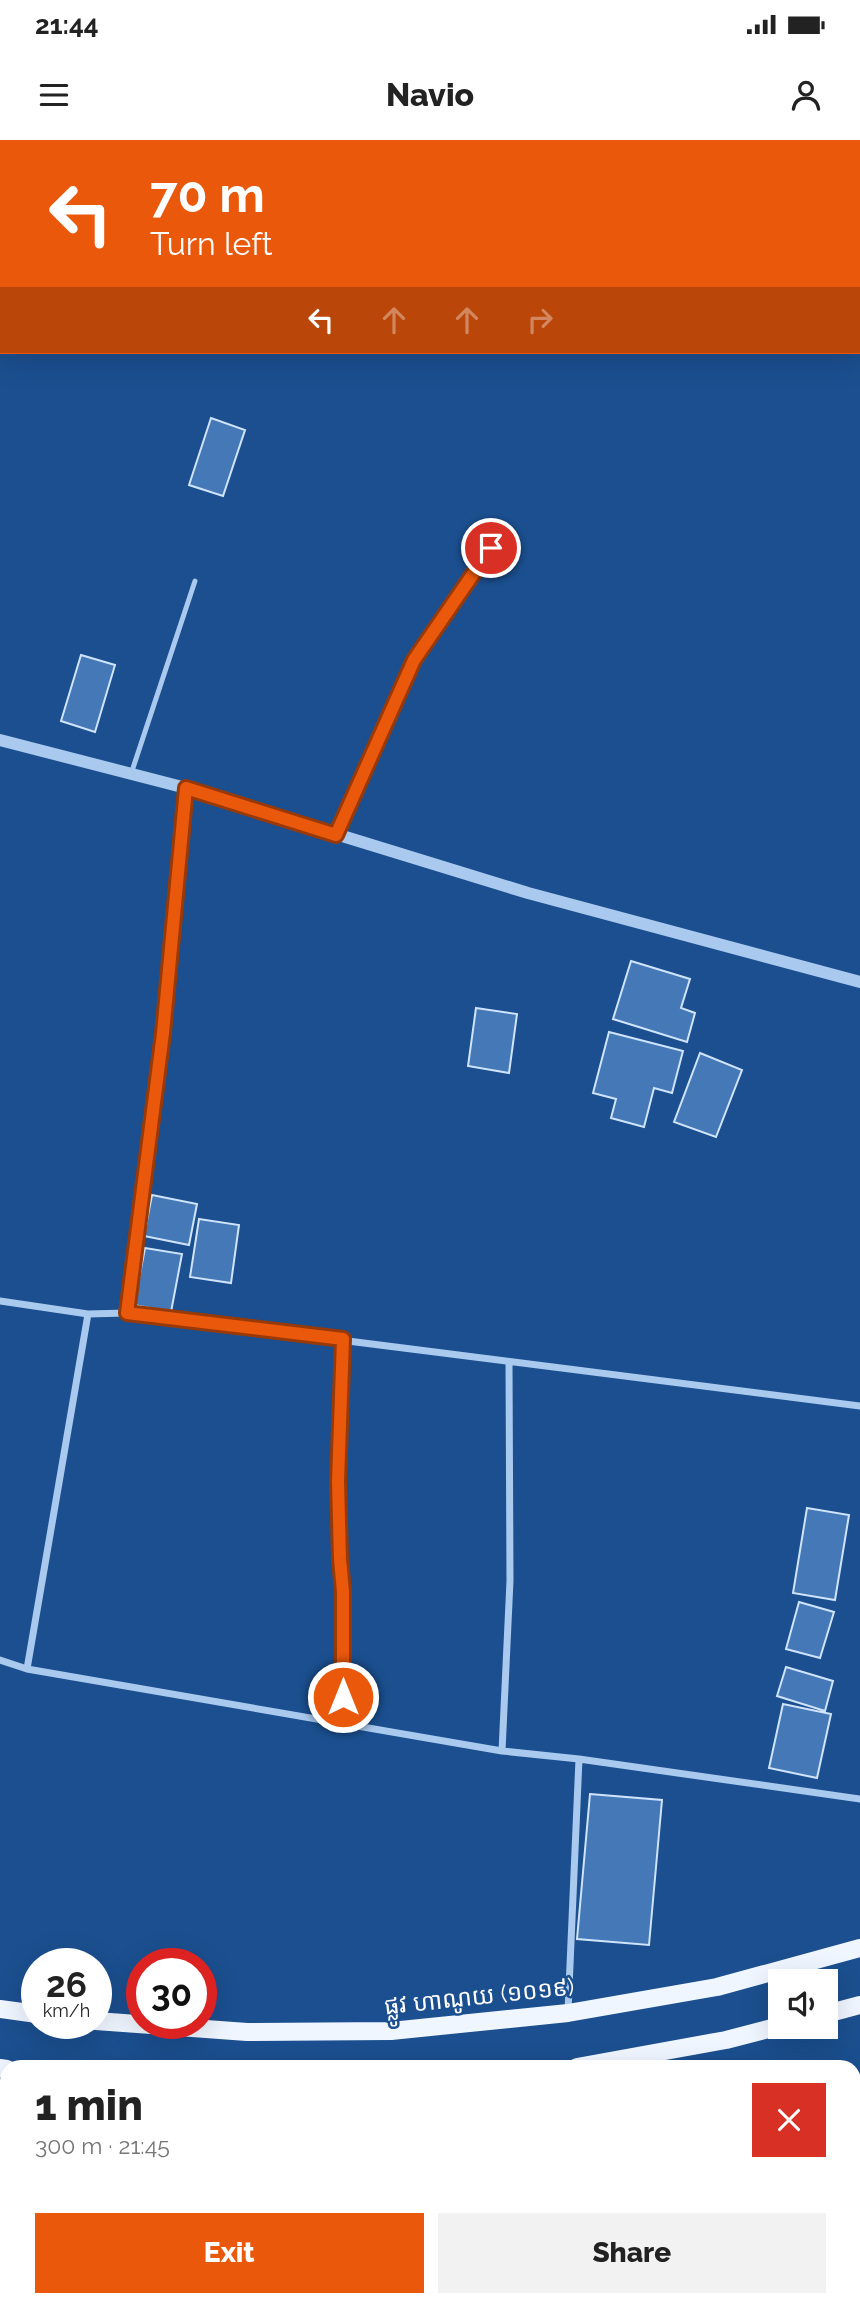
<!DOCTYPE html>
<meta charset="utf-8">
<style>
:root{--surface:#fff;--page:#f2f2f2;--text:#222;--muted:#767676;--accent:#ea580c}
body{margin:0;font-family:Raleway,"Noto Sans Khmer",sans-serif;background:var(--page);color:var(--text);height:100vh;display:flex;flex-direction:column;font-size:26px;white-space:nowrap}
*{box-sizing:border-box;margin:0}
p{font-size:23px;color:var(--muted)}
.icon{flex:none;width:38px;height:38px;fill:none;stroke:currentColor;stroke-width:2;stroke-linecap:round;stroke-linejoin:round}
.map{position:relative;flex:1;overflow:hidden}
.details{position:absolute;left:0px;top:1920px;width:861px;height:247px;display:flex;flex-direction:column;background:var(--surface);border-radius:21px 21px 0 0;box-shadow:0 7px 28px #0002}
.details>*{flex:none}
.banner{position:absolute;left:0px;top:0px;width:861px;height:214px;box-shadow:0 7px 28px #0002;background:#ea580c;color:#fff;overflow:hidden}
.fabs{position:absolute;left:768px;top:1829px;display:grid;gap:14px}
.fabs a{display:grid;place-items:center;width:70px;height:70px;border-radius:0px;background:var(--surface);box-shadow:0 7px 28px #0002;font-size:35px}
.speed{position:absolute;left:21px;top:1808px;display:flex;gap:14px;font-size:35px;font-weight:700;text-align:center}
.speed>*{display:grid;place-content:center;width:91px;height:91px;border-radius:50%;background:var(--surface);box-shadow:0 7px 28px #0002;line-height:1}
.speed small{font-size:18px;font-weight:400}
.speed .limit{border:10px solid #d22;background:#fff;color:#111}
.pin{position:absolute;display:grid;place-items:center;width:60px;height:60px;color:#fff;margin:-30px;border:4px solid #fff;border-radius:50%;box-shadow:0 2px 7px #0007}
.me{position:absolute;width:77px;margin:-38px;rotate:0deg;stroke-linejoin:round;filter:drop-shadow(0 0 5px #0008)}
.turn{display:flex;align-items:center;gap:24px;height:147px;padding:0 35px;font-size:32px}
.turn .icon{width:91px;height:91px;stroke-width:2.5}
.turn b{display:block;font-size:49px;line-height:60px}
.lanes{display:flex;align-items:center;height:66px;padding:0 35px;background:#0003;justify-content:center;gap:35px;direction:ltr}
.lanes .off{opacity:.35}
.round{display:grid;place-items:center;flex:none;width:74px;height:74px;border-radius:0px;background:var(--page)}
.head{display:flex;align-items:center;justify-content:space-between;height:119px;padding:0 35px}
h1{font-size:42px;font-weight:800;line-height:52px}
.action{display:flex;gap:14px;margin-top:auto;padding:14px 35px}
.action a{flex:1;height:80px;border-radius:0px;background:var(--accent);color:#fff;font-size:28px;font-weight:800;line-height:80px;text-align:center}
.action a+a{background:var(--page);color:var(--text)}
.status{display:flex;justify-content:space-between;align-items:center;height:49px;padding:0 35px;background:var(--surface);direction:ltr}
.status svg{height:19px;fill:currentColor}
header{display:flex;justify-content:space-between;align-items:center;height:91px;padding:0 35px;background:var(--surface);font-size:32px;font-weight:800}
.map>svg:first-child{display:block}
.building{fill:#4478b7;stroke:#cfe3fa;stroke-width:2}
.lines{fill:none;stroke-linecap:round;stroke-linejoin:round}
.service{stroke:#a9c9ee;stroke-width:5}
.minor{stroke:#a9c9ee;stroke-width:7}
.tertiary{stroke:#a9c9ee;stroke-width:12}
.primary{stroke:#f0f6ff;stroke-width:18}
.route-casing{stroke:#983908;stroke-width:18}
.route{stroke:#ea580c;stroke-width:12}
.labels{text-anchor:middle;dominant-baseline:central;stroke-width:5;stroke-linejoin:round;paint-order:stroke}
.street-label{font-size:24px;fill:#fff;stroke:#1b4f8f}
</style>
<div class="status"><b>21:44</b><svg viewBox="0 0 49 12"><path d="M0 12V9h3v3zM5 12V6h3v6zM10 12V3h3v9zM15 12V0h3v12zM26 1h20v11H26zM47 4h2v5h-2z"/></svg></div>
<header><svg class="icon" aria-label="menu" viewBox="0 0 24 24"><path d="M4 6h16M4 12h16M4 18h16"/></svg>Navio<svg class="icon" aria-label="person" viewBox="0 0 24 24"><circle cx="12" cy="8" r="4"/><path d="M4 21q1-7 8-7t8 7"/></svg></header>
<div class="map">
<svg width="860" height="2166" viewBox="0 0 860 2166">
<rect width="100%" height="100%" fill="#1b4f8f"/>
<path class="building" d="M211 278 245 290 223 356 189 345Z
M81 515 115 525 95 592 61 581Z
M631 821 690 839 681 868 695 873 687 902 613 879Z
M476 868 517 874 509 933 468 926Z
M609 892 683 911 672 953 654 948 644 987 611 978 616 959 593 953Z
M700 913 742 930 716 997 674 982Z
M152 1055 197 1064 189 1105 144 1096Z
M199 1079 239 1085 231 1143 190 1137Z
M145 1108 182 1114 171 1172 134 1165Z
M807 1368 849 1375 835 1460 793 1453Z
M799 1462 834 1472 820 1518 786 1509Z
M786 1527 833 1541 825 1571 777 1556Z
M783 1564 831 1574 817 1638 769 1628Z
M590 1654 662 1660 649 1805 577 1799Z"/>
<g class="lines">
<path class="service" d="M131 634 195 441
M337 693 414 520 491 408"/>
<path class="minor" d="M0 1161 88 1174 127 1173 860 1266
M127 1173 164 893 186 648
M343 1199 338 1341 340 1419 343 1452V1583
M0 1520 27 1529 502 1611 579 1619 568 1871
M27 1529 88 1174
M502 1611 510 1441 509 1222
M579 1619 860 1659"/>
<path class="tertiary" d="M0 600 186 648 528 753 860 842"/>
<path class="primary" d="M0 1869 37 1874
M826 1874 860 1865
M96 1881 247 1892 391 1891 568 1873 717 1847 860 1808
M577 1927 726 1900 780 1886
M0 1928 7 1929"/>
</g>
<g class="lines">
<defs>
<path id="route" d="M343 1557V1452L340 1419 338 1341 343 1199 127 1173 163 893 186 648 336 695 414 520 491 408"/>
</defs>
<use href="#route" class="route-casing"/>
<use href="#route" class="route"/>
</g>
<g class="labels">
<g class="street-label">
<text transform="translate(479 1856) rotate(-6)">ផ្លូវ ហាណូយ (១០១៩)</text>
</g>
</g>
</svg>
<div class="fabs">
<a><svg class="icon" aria-label="sound" viewBox="0 0 24 24"><path d="M4 9h4l5-4v14l-5-4H4zM17 9q2 3 0 6"/></svg></a>
</div>
<div class="speed"><div>26<small>km/h</small></div><div class="limit">30</div></div>
<div class="pin" style="left:491px;top:408px;background:#d93025"><svg class="icon" aria-label="arrive" viewBox="0 0 24 24"><path d="M6 21V4h12l-3 4 3 4H6"/></svg></div>
<svg class="me" style="left:343px;top:1557px" viewBox="-20 -20 40 40"><circle r="17" fill="#ea580c" stroke="#fff" stroke-width="3"/><path d="M0-11L8 9 0 5-8 9z" fill="#fff"/></svg>
<div class="banner">
<div class="turn"><svg class="icon" aria-label="left" viewBox="0 0 24 24"><path d="M17 20v-9H6M10 6l-5 5 5 5"/></svg><div><b>70 m</b>Turn left</div></div>
<div class="lanes"><svg class="icon" aria-label="left" viewBox="0 0 24 24"><path d="M17 20v-9H6M10 6l-5 5 5 5"/></svg><svg class="icon off" aria-label="ahead" viewBox="0 0 24 24"><path d="M12 20V5M6 11l6-6 6 6"/></svg><svg class="icon off" aria-label="ahead" viewBox="0 0 24 24"><path d="M12 20V5M6 11l6-6 6 6"/></svg><svg class="icon off" aria-label="right" viewBox="0 0 24 24"><path d="M7 20v-9h11M14 6l5 5-5 5"/></svg></div>
</div>
<section class="details">
<div class="head"><div><h1>1 min</h1><p>300 m · 21:45</p></div><a class="round" style="background:#d93025;color:#fff"><svg class="icon" aria-label="close" viewBox="0 0 24 24"><path d="M6 6l12 12M18 6L6 18"/></svg></a></div>
<div class="action"><a>Exit</a><a>Share</a></div>
</section>
</div>
